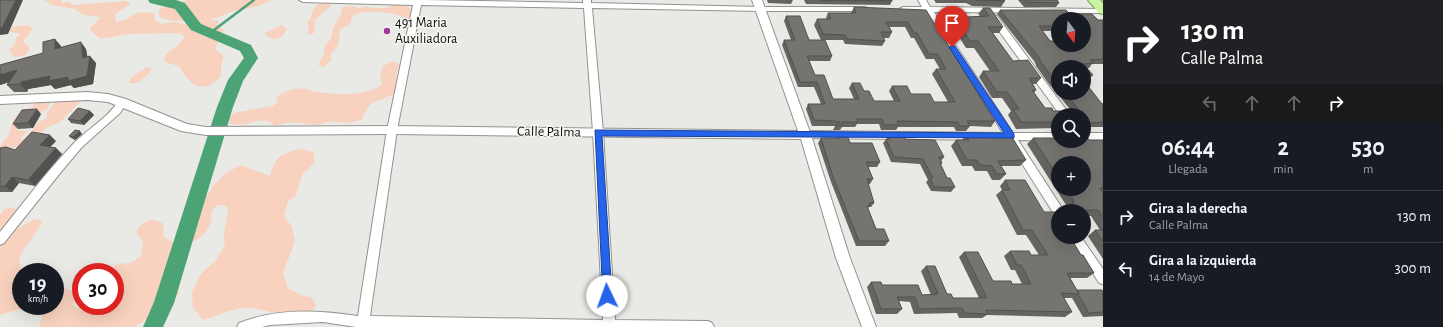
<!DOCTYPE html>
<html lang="es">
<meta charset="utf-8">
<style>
:root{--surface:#171b24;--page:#20242c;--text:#f1f3f6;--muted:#9ea1a6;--line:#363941}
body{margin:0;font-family:"Alegreya Sans",sans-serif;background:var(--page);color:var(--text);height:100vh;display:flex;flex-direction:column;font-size:15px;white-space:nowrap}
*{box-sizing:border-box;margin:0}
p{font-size:13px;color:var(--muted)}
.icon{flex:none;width:22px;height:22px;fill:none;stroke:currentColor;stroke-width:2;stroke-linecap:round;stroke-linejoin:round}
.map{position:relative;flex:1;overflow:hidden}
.drawer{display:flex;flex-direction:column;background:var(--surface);width:340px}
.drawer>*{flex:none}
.hud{background:#202124;color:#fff;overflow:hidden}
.needle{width:26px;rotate:164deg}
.tools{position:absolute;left:1051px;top:12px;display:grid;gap:8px}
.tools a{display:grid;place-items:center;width:40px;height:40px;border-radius:50%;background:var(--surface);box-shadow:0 4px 16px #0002;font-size:20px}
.speed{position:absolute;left:12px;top:263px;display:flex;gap:8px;font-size:20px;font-weight:700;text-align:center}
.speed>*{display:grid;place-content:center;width:52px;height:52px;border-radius:50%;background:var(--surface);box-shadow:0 4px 16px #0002;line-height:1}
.speed small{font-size:10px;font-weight:400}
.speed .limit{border:6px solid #d22;background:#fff;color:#111}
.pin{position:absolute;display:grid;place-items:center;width:34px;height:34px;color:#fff;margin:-41px -17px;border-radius:50% 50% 50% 0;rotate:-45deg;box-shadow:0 0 4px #0007}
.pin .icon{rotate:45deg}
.me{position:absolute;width:44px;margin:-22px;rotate:357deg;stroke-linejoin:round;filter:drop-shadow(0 0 3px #0008)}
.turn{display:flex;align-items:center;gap:14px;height:84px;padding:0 12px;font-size:18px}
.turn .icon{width:52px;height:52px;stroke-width:2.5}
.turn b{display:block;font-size:28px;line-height:34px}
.lanes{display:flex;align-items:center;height:38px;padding:0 12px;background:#0003;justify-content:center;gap:20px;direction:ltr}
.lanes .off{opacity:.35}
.eta{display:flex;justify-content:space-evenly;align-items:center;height:68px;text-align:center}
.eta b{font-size:24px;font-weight:700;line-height:28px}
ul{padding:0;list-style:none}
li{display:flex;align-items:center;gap:12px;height:52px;padding:0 12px;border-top:1px solid var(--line)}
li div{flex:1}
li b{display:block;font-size:15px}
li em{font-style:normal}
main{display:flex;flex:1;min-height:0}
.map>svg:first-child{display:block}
.green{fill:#f8d2be}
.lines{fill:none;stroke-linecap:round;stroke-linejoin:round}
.stream{stroke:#4ca375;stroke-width:2.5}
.river{fill:#4ca375;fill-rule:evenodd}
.minor-casing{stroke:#92928f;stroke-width:2}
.tertiary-casing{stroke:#92928f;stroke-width:2}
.primary-casing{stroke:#739c47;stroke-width:2}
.minor{fill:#fff;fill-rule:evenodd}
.tertiary{fill:#fff;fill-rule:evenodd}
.primary{fill:#ccf2a4;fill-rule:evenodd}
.wall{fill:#656461;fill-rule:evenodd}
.shaded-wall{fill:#53514f}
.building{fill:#767471;stroke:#53514f;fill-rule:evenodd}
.route{fill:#2563eb;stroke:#184099}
.poi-dot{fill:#9e399e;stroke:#f6f6f2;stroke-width:1.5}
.labels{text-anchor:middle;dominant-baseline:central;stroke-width:3;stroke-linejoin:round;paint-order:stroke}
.poi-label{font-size:14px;fill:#0c0c0b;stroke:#f6f6f2;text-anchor:start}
.street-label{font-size:14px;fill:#0c0c0b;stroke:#f6f6f2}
</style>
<main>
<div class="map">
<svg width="1103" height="327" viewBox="0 0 1103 327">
<rect width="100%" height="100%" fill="#e9e9e5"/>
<path class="green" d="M44 0H61L62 3 68 2 73 5 127 1 130 3 129 5 115 14 116 22C135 19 131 8 155 14V20L162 24 173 22 184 24 210 19 219 21 218 26 224 30 221 34 215 49 224 56 221 65V76C203 96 189 85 179 66L167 63 164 59C167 49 179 48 184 38L183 35 178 33 129 34 100 39 90 30 92 26 100 18 96 16 83 15 75 9 52 5Z
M188 0H270C260 8 246 8 234 11 229 12 224 15 219 17 205 21 171 25 159 16V10L161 8Z
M322 2H331L332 5 315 20 314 33 307 35 309 29 307 22 311 18C312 11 315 5 322 2Z
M395 4H404L412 10 409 25 402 27 401 25 403 17C396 12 362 9 354 15 351 17 351 20 351 23L340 30 338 45 331 54V61L323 67 318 65 324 54 325 45 331 39 333 28 341 14 342 8C348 5 352 6 358 8 361 9 364 6 367 7 378 8 385 10 395 4Z
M27 25 33 28 23 42 29 46V50L24 56 14 57 9 50 15 44 16 38 20 34 9 31 13 27Z
M282 25 287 29 282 37 273 39 265 35V33Z
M393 61 399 64 396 78 399 82C399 98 382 97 371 104 366 108 365 115 361 120L347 123 332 121 317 125 289 122 275 126C261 112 247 130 230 123L229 119 233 113 273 106 278 101 277 97C284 91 296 87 306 89 310 90 314 92 318 92 336 95 368 97 382 84L380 76 383 66Z
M147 67 151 68V70C146 78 138 85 129 83L131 78Z
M70 99 82 100 59 123 50 126 18 149 16 147 0 150C0 143 6 140 9 134 12 128 11 120 16 116 24 110 31 109 37 101H45L50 103 47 109 17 128V130L27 131 20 139H24L39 122 47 118V113L55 102H66Z
M298 149 313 152 315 163 303 173 295 197 288 201 284 216 292 227 295 241 283 273 288 288 303 296 311 297 316 305C306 327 260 306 242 308 230 310 216 316 203 320L193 308 192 292 200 275 215 261 225 245C222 235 227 221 228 209L226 206C218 203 215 206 211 213 215 230 191 253 177 235L179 228 204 200 213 186 225 174 240 165 270 176C275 157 280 155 298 149Z
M10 208 17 209 12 220 0 231V215L5 209Z
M35 219 42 220 41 225 22 252 19 261 22 272 21 306H55V289L65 288 73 291V306L77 308 115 306V294L121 292 123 288 115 282V272H109L115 265 133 262 141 256 143 242 136 231C143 221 153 216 163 224L164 237 176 245 179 265 173 276C179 282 180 286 178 295L169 301 158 306 154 314 134 327H39L42 317 39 311 21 309 0 315V247L17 229Z"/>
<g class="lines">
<path class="stream" d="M210 33 254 0"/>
<path class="river" d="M148 0H176L185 3 201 24 251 45 258 58 243 81 233 107 174 303 163 327H143L154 302 217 107 228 80 244 58 240 51 191 30 175 9 150 3Z"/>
<defs>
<path id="minor" d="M299 0H425L583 3V0H591V3L761 7H865L869 9 865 11H761L592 8 603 132 615 320 708 321 712 323 714 327H356L323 322 270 325 262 327H237L239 323C277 308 317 310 358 316L387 130 413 5 303 2ZM421 5 584 8 593 132 603 320 370 316 397 130Z
M918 0H926L930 7 1103 9V13L934 12 1013 133H1058V141L1018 140 1062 208 1063 211H1058V215L1054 214 1007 140 802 138 800 135 802 132 805 131 1003 133 926 12 903 11 899 9 903 7H922Z
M994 15 997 16 1070 115H1060L991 20 990 18Z
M122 99 127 102 120 113 82 147 61 172 4 243 0 245V232C24 202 48 170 75 142 89 128 108 118 119 100Z
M1084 133H1103V141H1084Z
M1070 237H1081L1103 269V284L1099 283Z"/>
<path id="tertiary" d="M752 0H762L811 135 850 258 876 327H862L836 258 801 139 392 134 206 135 181 131 108 102 87 100 0 104V96L87 92 108 94 126 99 187 124 206 127 392 126 798 131Z"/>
<path id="primary" d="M1088 0H1100L1103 3V14L1099 13Z"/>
</defs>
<use href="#minor" class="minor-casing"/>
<use href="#tertiary" class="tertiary-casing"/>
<use href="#primary" class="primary-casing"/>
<use href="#minor" class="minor"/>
<use href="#tertiary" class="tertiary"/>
<use href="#primary" class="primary"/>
</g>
<path class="wall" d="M767 0H793L791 4 768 3Z
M804 0H892V1L890 5 806 4Z
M934 0H1004L1005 1 1001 7 972 6 966 3H936Z
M1018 0H1057L1059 3 1056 7H1024Z
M854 7 936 26 944 33 942 36 995 121 991 127 970 126 966 131H956L954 127H898L896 130H881L879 124H857L855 127H842L840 130H833L835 126H812L806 109 808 104H821L814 87H798L782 45 784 40H791L784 21 786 16 809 40 832 56 830 61H809L815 75 833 99H854L849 88 852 83 864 91 874 101H894L889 91 892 86 911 94 934 102H948L932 74 936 69H940L934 59H926L914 38H911L905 27H889L892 32 889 38H883L885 41 882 46 845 44 843 40H821L814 25 817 19H826V18L828 13H852H851Z
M983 8 1003 27 999 33H993L1013 61 1041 78 1036 84H1033L1036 90 1034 93 1045 108 1053 111 1058 115V130L1056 128 1016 129 1008 115 1011 111 1002 98H992L979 77 983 71H990L974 48H966L947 18 951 12 967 17 980 16 978 14Z
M1000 10 1070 14 1098 20H1103V64H1092L1089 68H1087L1093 75 1088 80H1084V67H1058V93H1084L1103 104V127H1085L1084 126V115H1075L1049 84 1036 66V65L1034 61 997 14ZM1058 19 1084 45 1050 41 1042 31H1054L1058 36Z
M61 46V48L86 49 87 57 96 63 93 84 74 88 71 85 55 89 51 85 28 89 27 92H14L7 85 9 82 0 85V65L43 53Z
M90 111 94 115 84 125 71 123 68 119Z
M41 114 33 128 18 129 13 124Z
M82 134 75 140 71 138 69 136Z
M839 135 880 162 877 167H868L873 179 870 184H868L874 203 871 207H869L868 208 876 229 889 241 885 246H856L831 182 818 143 821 138H837Z
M966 135 978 137 1026 160 1020 166H1001L1006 174 1000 180H992L987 171H975L972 166H962L951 146 956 140H962Z
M889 136 905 139 944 157 941 161 942 163 941 165 947 178 955 187 951 192 931 191 926 182 928 180 920 164 891 162 883 143Z
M1033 138 1089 140H1103V259L1088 236 1095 230H1100L1091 216H1084V211H1068L1065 207 1066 205 1027 144ZM1058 163 1084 189H1058Z
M56 141 50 147 56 148 62 154 35 186 19 183 12 192H0V148L15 150Z
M1005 180 1058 237 1081 255 1094 273 1087 278H1070L1077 290 1103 292V316L1083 317 1072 298H1064L1072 312 1065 317 987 315 982 318H959L957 313 914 314 910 302 899 301 902 309 897 314H876L867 287 871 282 922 295H931L921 271 926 266 947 294 953 298H979L959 257 964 252 993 281 1012 284H1022L1015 270H1011L1004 256 1010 251 1031 255H1039L1026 235H1017L996 195 1002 190 1000 186Z"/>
<path class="shaded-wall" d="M16 0H23L8 34 0 35V28Z
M55 39 61 46V57L55 49Z
M81 42 86 49 89 65 83 58Z
M90 56 96 63 93 84 74 88 71 85 55 89 51 85 28 89 27 92 20 84 21 82Z
M17 70 23 78 0 85V75Z
M37 109 41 114 33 128 28 123Z
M90 111 94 115 84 125 80 121Z
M80 131 82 134 75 140 73 137Z
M50 135 56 141 46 151 40 145Z
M56 148 62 154 35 186 28 180Z
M12 177 19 183 12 192 5 186Z"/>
<path class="building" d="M0 0H16L2 28H0Z
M821 0H892V1Z
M975 0H1004L1005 1 976 0Z
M1025 0H1057L1059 3 1027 2Z
M854 7 926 10 936 26H940L944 33 942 35 995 121H967L970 126H960L958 122 897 121 899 125H884L882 119H857L858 122H841L843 125H836L840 122 834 121 814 120 808 104H825L817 82H800L784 40H795L786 16H800L809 40H825L832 56H807L815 75H824L833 99H859L852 83H860L864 91H869L874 101H900L892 86H907L911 94H930L934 102H955L936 69H946L938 54H929L917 33H914L908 22H886L892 32H881L885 41 847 39 845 35 823 34 817 19H831L828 13H856Z
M983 8H990L1003 27H988L1013 61 1028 60 1041 78H1029L1036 90H1032L1045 108H1052L1053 111H1064L1067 115H1058V122H1021L1013 109H1019L1007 92H997L983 71H999L978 41H970L951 12H964L967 17 989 16Z
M1000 10H1066L1070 14H1092L1098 20H1103V59L1090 60 1093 63 1083 64 1093 75H1084V67H1058V85L1040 61H1041L1038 56ZM1058 19H1084V45H1058V41H1050L1039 26H1058Z
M55 39V49L81 42 83 58 90 56 87 76 68 81V77L49 81 50 76 21 82 20 84 7 85 17 70 0 75V65L43 53V42Z
M1084 81 1102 104H1103V122L1090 123 1065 93H1084Z
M78 108 90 111 80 121 68 119Z
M37 109 28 123 13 124 22 110Z
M75 130 80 131 73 137 69 136Z
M32 132 50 135 40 145 56 148 28 180 12 177 5 186H0V148L6 147 15 150Z
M839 135H847L850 143H872L880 162H866L873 179H867L874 203H869L870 206H867L876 229H884L889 241H859L833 177 821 138H840Z
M966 135H976L978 137H1012L1026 160 998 161 1006 174H997L992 166 980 165 977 160H967L956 140H969Z
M889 136H903L905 139 935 140 944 157H939L942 163H940L947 178H950L955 187H934L930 178H933L923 159 894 157 886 139H890Z
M1084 136H1086L1089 140H1103V188H1100L1103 193V218L1098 210H1078L1072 201H1074L1066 189H1084V163H1058V177L1033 138H1058V141H1084Z
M1005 180H1025L1044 212H1058V237H1070L1081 255H1083L1094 273H1067L1079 294 1061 293 1072 312 986 310 988 314 965 313 962 308 919 309 915 297H897L902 309H881L871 282H881L882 285H918L922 295 938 294 926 266H935L947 294H951L953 298H987L964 252H978L993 281H1011L1012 284H1031L1021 265H1017L1010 251H1029L1031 255H1048L1032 230H1023L1002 190H1010Z
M1095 230H1103V242Z
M1077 290H1102L1103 292V312L1089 313 1078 294H1079Z"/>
<path class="route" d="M952 45 955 46 1014 134V138L602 136 612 296 611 299 607 301 603 299 595 130 1004 133 949 47Z"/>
<circle class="poi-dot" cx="387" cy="31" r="4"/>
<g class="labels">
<g class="poi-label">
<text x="395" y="23">491 Maria<tspan x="395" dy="16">Auxiliadora</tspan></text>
</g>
<g class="street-label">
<text transform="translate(549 132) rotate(1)">Calle Palma</text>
</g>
</g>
</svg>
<div class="tools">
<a><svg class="needle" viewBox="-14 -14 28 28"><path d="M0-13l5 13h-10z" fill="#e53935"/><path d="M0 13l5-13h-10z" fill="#9ea1a6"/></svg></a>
<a><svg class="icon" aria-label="sound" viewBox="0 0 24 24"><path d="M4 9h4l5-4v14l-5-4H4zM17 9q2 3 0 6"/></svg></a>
<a><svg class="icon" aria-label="search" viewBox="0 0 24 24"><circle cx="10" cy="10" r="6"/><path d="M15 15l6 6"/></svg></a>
<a>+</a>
<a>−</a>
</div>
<div class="speed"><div>19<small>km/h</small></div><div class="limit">30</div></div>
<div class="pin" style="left:952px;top:47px;background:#d93025"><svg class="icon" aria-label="arrive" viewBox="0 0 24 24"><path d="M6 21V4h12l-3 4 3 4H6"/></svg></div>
<svg class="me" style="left:607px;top:296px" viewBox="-20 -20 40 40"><circle r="19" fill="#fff"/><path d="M0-13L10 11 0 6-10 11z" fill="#2563eb"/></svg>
</div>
<section class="drawer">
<div class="hud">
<div class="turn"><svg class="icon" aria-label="right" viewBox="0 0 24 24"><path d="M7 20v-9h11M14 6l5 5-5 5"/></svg><div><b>130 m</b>Calle Palma</div></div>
<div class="lanes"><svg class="icon off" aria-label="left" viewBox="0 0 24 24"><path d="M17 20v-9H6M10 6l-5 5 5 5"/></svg><svg class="icon off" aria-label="ahead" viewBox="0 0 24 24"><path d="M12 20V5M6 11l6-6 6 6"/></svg><svg class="icon off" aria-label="ahead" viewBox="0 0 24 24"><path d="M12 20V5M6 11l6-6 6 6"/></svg><svg class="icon" aria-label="right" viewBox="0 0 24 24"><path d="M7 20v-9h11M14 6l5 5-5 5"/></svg></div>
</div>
<div class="eta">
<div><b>06:44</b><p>Llegada</p></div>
<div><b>2</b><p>min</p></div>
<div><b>530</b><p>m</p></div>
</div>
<ul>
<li><svg class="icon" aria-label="right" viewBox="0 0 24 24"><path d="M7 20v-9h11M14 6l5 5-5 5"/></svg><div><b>Gira a la derecha</b><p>Calle Palma</p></div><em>130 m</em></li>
<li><svg class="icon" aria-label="left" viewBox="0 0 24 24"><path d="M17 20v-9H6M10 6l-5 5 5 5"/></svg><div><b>Gira a la izquierda</b><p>14 de Mayo</p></div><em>300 m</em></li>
</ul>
</section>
</main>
